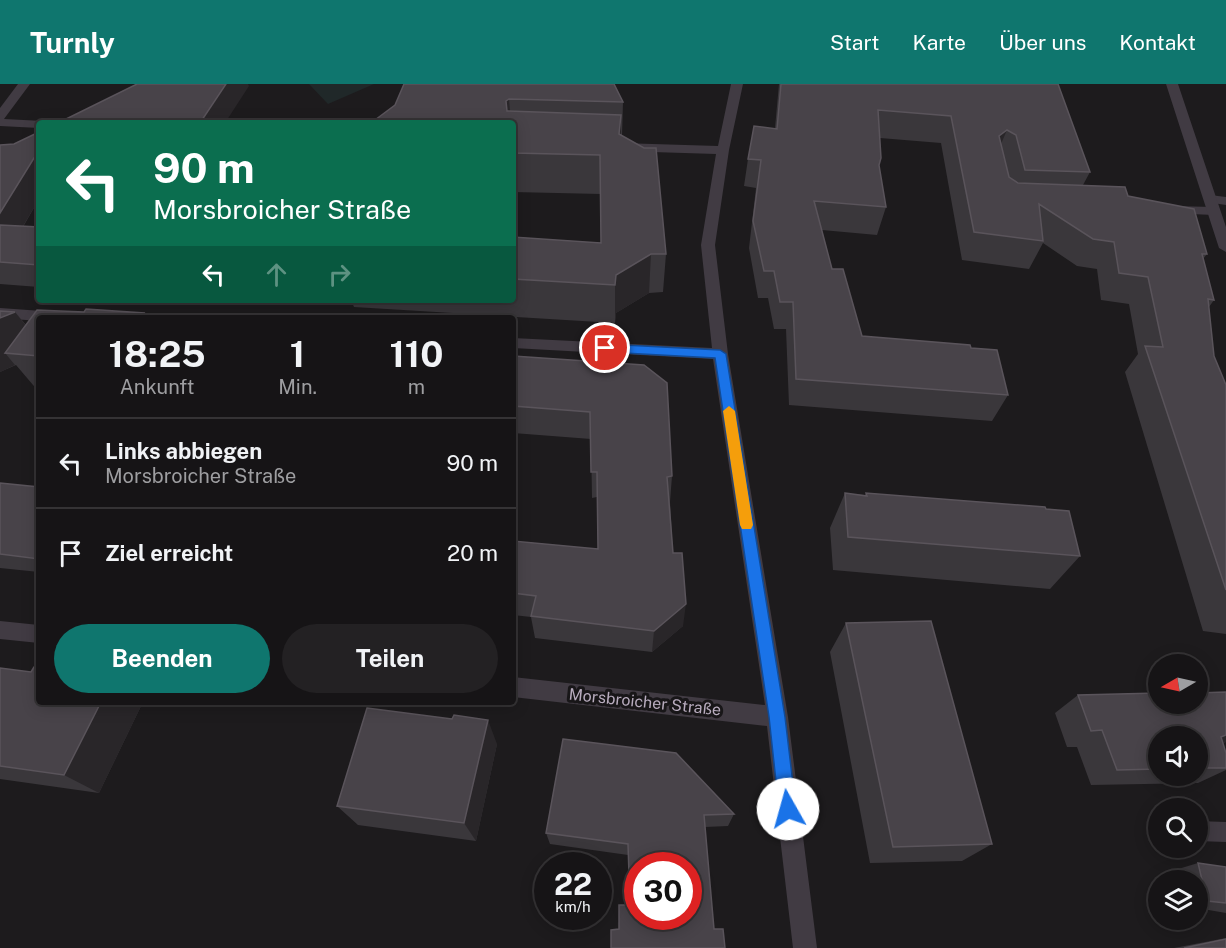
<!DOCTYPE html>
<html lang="de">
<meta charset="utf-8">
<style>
:root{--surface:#161416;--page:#232123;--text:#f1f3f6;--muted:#9e9ea1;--line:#353335;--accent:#0f766e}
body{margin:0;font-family:"Public Sans",sans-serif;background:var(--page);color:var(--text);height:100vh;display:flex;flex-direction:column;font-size:22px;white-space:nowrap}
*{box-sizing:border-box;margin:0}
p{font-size:20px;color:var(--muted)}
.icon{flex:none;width:33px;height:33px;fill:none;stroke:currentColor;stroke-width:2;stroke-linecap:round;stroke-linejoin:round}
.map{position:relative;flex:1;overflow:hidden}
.sheet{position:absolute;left:36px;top:231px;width:480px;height:390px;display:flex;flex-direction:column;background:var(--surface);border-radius:6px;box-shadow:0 3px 15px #0003,0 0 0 2px var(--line)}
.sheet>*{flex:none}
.hud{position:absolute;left:36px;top:36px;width:480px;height:183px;border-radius:6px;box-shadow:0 3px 15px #0003,0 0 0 2px var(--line);background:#0b6e4f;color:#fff;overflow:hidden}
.needle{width:39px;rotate:261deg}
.controls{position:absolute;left:1148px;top:570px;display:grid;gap:12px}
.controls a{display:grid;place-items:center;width:60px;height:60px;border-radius:50%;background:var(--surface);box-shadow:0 3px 15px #0003,0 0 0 2px var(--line);font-size:30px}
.speed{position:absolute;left:534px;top:768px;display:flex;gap:12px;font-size:30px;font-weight:700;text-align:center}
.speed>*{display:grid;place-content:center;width:78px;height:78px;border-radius:50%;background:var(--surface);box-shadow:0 3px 15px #0003,0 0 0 2px var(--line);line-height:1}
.speed small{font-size:15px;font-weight:400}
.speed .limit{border:9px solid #d22;background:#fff;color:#111}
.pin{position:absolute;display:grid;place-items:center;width:51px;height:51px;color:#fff;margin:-26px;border:3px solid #fff;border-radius:50%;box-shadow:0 2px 6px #0007}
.me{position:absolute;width:66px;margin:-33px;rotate:353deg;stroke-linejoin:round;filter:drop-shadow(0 0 4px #0008)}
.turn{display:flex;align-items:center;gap:21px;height:126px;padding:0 18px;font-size:27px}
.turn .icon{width:78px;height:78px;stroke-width:2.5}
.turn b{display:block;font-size:42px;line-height:51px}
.lanes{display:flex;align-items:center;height:57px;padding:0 18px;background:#0003;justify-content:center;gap:30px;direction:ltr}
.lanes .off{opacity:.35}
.eta{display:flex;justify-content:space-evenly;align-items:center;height:102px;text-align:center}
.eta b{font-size:36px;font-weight:700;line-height:42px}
.action{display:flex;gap:12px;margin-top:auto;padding:12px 18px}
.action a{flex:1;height:69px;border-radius:36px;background:var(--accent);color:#fff;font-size:24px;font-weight:700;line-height:69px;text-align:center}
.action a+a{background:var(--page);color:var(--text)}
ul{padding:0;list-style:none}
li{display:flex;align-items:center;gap:18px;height:90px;padding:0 18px;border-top:2px solid var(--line)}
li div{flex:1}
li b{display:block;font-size:22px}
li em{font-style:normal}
header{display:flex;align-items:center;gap:36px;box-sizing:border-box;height:84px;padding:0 30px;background:var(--accent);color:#fff}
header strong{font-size:28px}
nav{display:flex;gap:33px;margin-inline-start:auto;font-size:21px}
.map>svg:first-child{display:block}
.green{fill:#202829}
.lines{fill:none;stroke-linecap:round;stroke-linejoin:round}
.service{fill:#413b43;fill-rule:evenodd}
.minor{fill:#413b43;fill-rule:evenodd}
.wall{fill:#3a373b;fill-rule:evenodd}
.shaded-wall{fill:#292629}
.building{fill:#484349;stroke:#5a545b;stroke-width:1.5;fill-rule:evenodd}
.route{fill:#1a73e8;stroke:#114b97;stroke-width:1.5}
.slow{fill:#f59e0b}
.labels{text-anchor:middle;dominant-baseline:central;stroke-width:6;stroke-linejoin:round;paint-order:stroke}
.street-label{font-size:16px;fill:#b8acbe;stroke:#181618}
</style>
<header>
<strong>Turnly</strong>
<nav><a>Start</a><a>Karte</a><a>Über uns</a><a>Kontakt</a></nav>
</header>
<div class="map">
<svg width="1226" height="864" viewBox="0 0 1226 864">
<rect width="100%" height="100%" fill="#1d1b1d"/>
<path class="green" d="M309 0H374L328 20Z"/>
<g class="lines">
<path class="service" d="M1210 111 1226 113V121L1206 118 1204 115Z
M1171 122 1214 123 1220 127 1214 131 1167 129 1165 126Z
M1197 737 1226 738V758L1197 757Z"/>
<path class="minor" d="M18 0H30L4 35 43 37 44 39H39V44L0 42V24Z
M731 0H743L729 66 715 161 728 270 788 633 817 864H793L767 642 513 613V593L765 621 713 275 513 264V254L712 264 701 161 716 70 620 67 614 63 620 59 718 62Z
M1166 0H1178L1226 143V168L1219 164Z
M0 224 70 229 77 234H39V237L0 234Z
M0 537 39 541V559L0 555Z"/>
</g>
<path class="wall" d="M404 0 623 18 622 52 666 170 663 208 649 209 616 229 615 239 354 223 351 216H513V153L601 159V110L513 108V39L395 21Z
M779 0H1058L1090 88 1083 101 1128 112 1207 170 1203 175 1214 216 1209 223 1214 272 1226 301V550L1203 547 1125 288 1138 270 1129 220 1101 216 1097 185 1077 182 1043 159 1029 185 962 176 941 59 880 54 879 81 886 123 877 151 822 146 832 185 862 252 971 264 1008 311 992 337 789 321 786 245H774L768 214H758L749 164 756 104 744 102 748 75 775 44Z
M39 48V115L23 143H39V203L0 200V61L14 60Z
M86 225 144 229 147 233 170 234H39V308L16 281 0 288V227L15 228 26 241 37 226 84 228Z
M513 272 644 281 672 392 670 418 673 469 683 542 652 568 535 554 531 533 513 531V457L598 465 597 413 592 414 591 355 513 349Z
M0 399 39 403V488L0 484Z
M845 409 865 411 866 409 1046 425 1080 472 1050 505 833 486 830 444Z
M846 539 992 760 962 777 870 779 830 568Z
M0 584 142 620 99 709 0 695Z
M1078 611 1226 658 1223 659 1226 669V686L1198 699 1091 701 1077 663H1067L1055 629ZM1158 652H1197V692H1158Z
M563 655 734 730 728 742 705 743 619 845 629 821 628 771 550 760 546 749Z
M497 660 476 757 358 741 337 722Z
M1198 779 1226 783V829L1197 824V796H1178L1175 786Z
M1226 854V864H1174Z"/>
<path class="shaded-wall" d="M226 0H248L249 2 225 39H200Z
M509 15 511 39H508L506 17Z
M621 31V69L619 50Z
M1007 46 995 74 999 52Z
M39 66V115L10 164 0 151V129Z
M651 170 649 209 616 229 615 239V201L616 191Z
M15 228 39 258 5 269 15 281 0 288V234Z
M686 520 683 542 652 568 654 547Z
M101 618H139L142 620 99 709 64 691Z
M488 636 497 660 476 757 464 739Z
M1226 651V658L1197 667 1221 653Z"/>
<path class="building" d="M137 0H226L200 39H58Z
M404 0H614L623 18 509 15 506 17 507 27 621 31 619 50 644 64H656L666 170H651L616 191 615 201 513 195V153L601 159 600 71 513 69V39H371L395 21Z
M781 0H1058L1090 88 1025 86 1016 51 1007 46 999 52 1009 93 1018 99 1125 103 1128 112 1194 125 1207 170H1202L1214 216 1208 215 1214 272 1226 301V506L1145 262 1163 263 1148 193 1119 189 1114 158 1093 155 1039 120 1043 157 974 148 951 32 878 26 881 74 879 81 886 123 814 117 832 185H843L862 252 970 261 971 264 997 266 1008 311 796 295 793 218H780L774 187H764L753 137 761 76 748 75 754 42 777 45Z
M39 48V66L0 129V61L14 60Z
M0 141 39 143V181L0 178Z
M86 225 144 229 142 232 170 234H39V272L5 269 37 226 84 228Z
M0 227 15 228 0 234Z
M513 272 644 281 667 299 672 392 667 393 673 469H682L686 520 654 547 531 532 536 512 513 509V457L598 465 597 388H591L590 328 513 322Z
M0 399 39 403V475L0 470Z
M845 409 867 412 866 409 1045 423 1046 425 1069 427 1080 472 848 453Z
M931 537 992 760 893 763 846 539Z
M34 583H39V618H101L64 691 0 682V584L31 588Z
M1226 608V651L1221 653 1226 669V684H1197V652H1158V685L1117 686 1102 646 1091 647 1078 611 1158 609V620H1197V609Z
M367 624 452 635 454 631 488 636 464 739 337 722Z
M563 655 676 669 734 730 704 731 714 845H723L725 864H611V846L619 845V821H630L628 760 546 749ZM638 782H688V832H638Z
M1198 779 1226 783V819L1207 817Z
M1226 855V864H1184Z"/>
<path class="route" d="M605 260 720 266 726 270 785 633 796 725 794 731 788 734 782 731 779 725 769 633 715 274 605 268 599 264Z"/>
<path class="slow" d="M729 322 735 327 753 441 751 445H742L740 441 723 327Z"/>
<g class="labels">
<g class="street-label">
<text transform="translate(645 618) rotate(6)">Morsbroicher Straße</text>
</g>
</g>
</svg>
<div class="controls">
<a><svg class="needle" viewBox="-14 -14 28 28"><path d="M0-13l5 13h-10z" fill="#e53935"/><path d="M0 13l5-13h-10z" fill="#9e9ea1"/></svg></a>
<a><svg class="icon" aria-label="sound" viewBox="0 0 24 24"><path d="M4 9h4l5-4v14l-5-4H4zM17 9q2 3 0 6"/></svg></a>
<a><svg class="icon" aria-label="search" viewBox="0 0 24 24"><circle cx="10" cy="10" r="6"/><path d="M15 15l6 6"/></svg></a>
<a><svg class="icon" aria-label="layers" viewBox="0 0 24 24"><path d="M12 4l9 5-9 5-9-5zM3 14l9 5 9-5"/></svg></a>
</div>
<div class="speed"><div>22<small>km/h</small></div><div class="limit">30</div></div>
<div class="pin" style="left:605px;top:264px;background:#d93025"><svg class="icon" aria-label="arrive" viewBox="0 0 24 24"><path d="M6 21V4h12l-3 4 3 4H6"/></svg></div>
<svg class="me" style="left:788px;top:725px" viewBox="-20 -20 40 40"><circle r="19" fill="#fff"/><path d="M0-13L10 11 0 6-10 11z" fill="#1a73e8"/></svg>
<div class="hud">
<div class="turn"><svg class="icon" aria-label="left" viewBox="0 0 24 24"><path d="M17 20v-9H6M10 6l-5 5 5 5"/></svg><div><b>90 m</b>Morsbroicher Straße</div></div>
<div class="lanes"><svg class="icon" aria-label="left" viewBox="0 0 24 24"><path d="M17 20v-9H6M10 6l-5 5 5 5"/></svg><svg class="icon off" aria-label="ahead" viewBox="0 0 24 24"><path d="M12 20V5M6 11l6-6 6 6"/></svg><svg class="icon off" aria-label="right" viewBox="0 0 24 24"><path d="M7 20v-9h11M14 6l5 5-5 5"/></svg></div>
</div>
<section class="sheet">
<div class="eta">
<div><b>18:25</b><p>Ankunft</p></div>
<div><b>1</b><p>Min.</p></div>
<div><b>110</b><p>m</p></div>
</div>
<ul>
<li><svg class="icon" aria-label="left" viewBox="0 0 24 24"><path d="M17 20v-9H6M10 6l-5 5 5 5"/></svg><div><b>Links abbiegen</b><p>Morsbroicher Straße</p></div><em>90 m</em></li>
<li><svg class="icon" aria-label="arrive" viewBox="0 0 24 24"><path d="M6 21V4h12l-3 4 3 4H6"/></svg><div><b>Ziel erreicht</b></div><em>20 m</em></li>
</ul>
<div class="action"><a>Beenden</a><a>Teilen</a></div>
</section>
</div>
